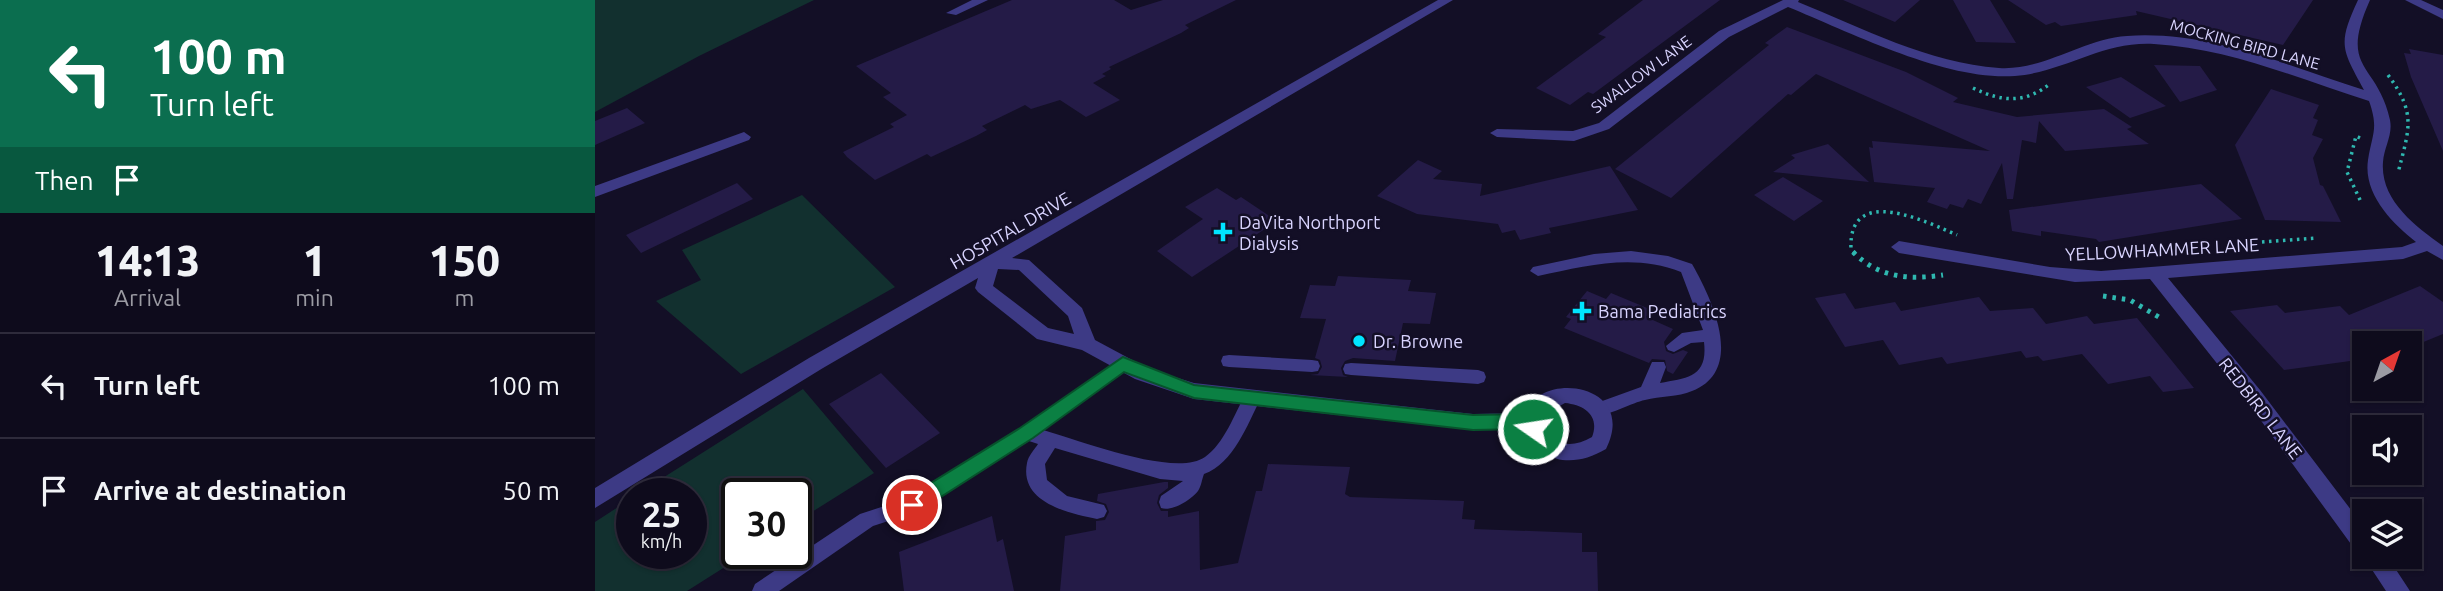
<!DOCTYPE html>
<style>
:root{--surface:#0e0b1c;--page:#1c1929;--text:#f1f3f6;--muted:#9b9ba3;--line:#2e2b3b}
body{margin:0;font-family:Ubuntu,sans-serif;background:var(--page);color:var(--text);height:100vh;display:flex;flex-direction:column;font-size:26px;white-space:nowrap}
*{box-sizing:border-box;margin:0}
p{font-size:23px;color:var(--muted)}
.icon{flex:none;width:38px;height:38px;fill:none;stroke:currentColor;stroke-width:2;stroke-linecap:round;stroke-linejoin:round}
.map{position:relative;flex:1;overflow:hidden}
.details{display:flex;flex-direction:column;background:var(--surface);width:595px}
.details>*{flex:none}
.hud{background:#0b6e4f;color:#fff;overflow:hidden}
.needle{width:46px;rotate:40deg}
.tools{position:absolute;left:1757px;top:331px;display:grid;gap:14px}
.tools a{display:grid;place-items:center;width:70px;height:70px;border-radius:0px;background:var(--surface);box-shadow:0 2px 5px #0004,0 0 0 2px var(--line);font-size:35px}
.speed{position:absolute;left:21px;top:478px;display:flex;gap:14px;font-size:35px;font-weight:700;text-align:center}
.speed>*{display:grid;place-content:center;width:91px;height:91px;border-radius:50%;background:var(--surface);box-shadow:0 2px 5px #0004,0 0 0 2px var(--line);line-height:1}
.speed small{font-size:18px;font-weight:400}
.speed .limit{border:4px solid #111;border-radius:10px;background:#fff;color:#111}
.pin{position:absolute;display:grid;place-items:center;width:60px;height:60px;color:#fff;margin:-30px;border:4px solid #fff;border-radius:50%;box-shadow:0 2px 7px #0007}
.me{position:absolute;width:77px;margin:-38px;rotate:283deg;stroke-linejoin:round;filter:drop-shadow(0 0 5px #0008)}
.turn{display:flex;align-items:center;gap:24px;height:147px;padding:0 35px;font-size:32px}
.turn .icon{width:91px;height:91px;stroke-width:2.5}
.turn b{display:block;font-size:49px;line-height:60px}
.then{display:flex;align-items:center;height:66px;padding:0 35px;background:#0003;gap:14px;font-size:26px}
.eta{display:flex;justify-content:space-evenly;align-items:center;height:119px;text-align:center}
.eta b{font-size:42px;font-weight:800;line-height:49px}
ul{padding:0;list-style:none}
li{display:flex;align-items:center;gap:21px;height:105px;padding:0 35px;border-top:2px solid var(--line)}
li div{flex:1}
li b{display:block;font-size:26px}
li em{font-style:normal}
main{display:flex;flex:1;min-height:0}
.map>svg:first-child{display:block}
.green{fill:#12302f}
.building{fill:#241b47}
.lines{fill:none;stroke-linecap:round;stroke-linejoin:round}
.path-far1{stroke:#2fb8b0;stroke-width:3.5;stroke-dasharray:2.5 4.5;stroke-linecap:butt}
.path{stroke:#2fb8b0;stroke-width:5;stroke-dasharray:3.5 6;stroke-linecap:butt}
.lane{fill:#3d3a85;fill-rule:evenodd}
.street{fill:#3d3a85;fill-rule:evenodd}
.route{fill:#0b8043;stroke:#07532c;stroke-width:2}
.poi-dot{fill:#00e5ff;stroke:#130f26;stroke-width:2.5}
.labels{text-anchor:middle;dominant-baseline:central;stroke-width:5;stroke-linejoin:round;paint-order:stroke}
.far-street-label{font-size:16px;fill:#d9d4ff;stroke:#130f26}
.poi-label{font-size:18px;fill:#d9d4ff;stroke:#130f26;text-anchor:start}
.street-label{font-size:18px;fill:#d9d4ff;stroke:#130f26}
</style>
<main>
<section class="details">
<div class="hud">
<div class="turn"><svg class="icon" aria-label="left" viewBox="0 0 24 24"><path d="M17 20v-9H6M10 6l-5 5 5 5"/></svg><div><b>100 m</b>Turn left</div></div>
<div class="then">Then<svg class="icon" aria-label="arrive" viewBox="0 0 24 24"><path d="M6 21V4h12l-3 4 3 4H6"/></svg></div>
</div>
<div class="eta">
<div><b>14:13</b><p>Arrival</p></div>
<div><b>1</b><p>min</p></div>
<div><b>150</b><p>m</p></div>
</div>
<ul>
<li><svg class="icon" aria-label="left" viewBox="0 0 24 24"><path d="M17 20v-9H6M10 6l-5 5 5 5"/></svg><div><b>Turn left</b></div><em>100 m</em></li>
<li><svg class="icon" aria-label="arrive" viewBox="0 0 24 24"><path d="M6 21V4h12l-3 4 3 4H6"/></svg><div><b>Arrive at destination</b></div><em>50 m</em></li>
</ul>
</section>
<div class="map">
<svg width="1848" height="591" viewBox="0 0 1848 591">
<rect width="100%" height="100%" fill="#130f26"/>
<path class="green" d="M0 0H219L104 56 0 112Z
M207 195 300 287 146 374 61 301 106 280 87 250Z
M208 389 279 473 201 522V494H142V553H152L92 591H0V522L37 498V553H96V494L44 493Z"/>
<path class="building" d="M417 0H519L536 10 568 0H641L590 25 594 28 586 33 514 67 516 69 507 74 511 76 498 83 525 100 491 117 465 100 436 109 430 105 387 126 392 130 381 136 336 157 332 154 280 180 252 157 248 152 299 127 295 124 312 115 288 97 296 93 261 66Z
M1048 0H1125L998 94 993 92 975 105 941 88 1011 37 1003 34Z
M1248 0H1325L1300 22Z
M1358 0H1395L1421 43 1381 42Z
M1413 0H1718L1688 45 1541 11 1542 15 1466 26 1460 22 1451 25Z
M1192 27 1311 72 1363 98 1358 102 1422 117 1509 109 1537 127 1532 129 1554 144 1470 151 1444 121 1441 143 1427 140 1418 199H1412L1407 163 1386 204 1373 199 1368 208 1355 204 1352 209 1332 202 1340 188 1279 182 1274 147 1278 148 1277 141 1395 151 1221 74 1196 95 1193 94 1076 198 1020 169 1174 45 1170 43Z
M1814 49 1848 55V151L1816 77 1809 53 1816 54Z
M1559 65 1605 66 1622 90 1585 102Z
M1526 77 1571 106 1535 118 1491 87Z
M1676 89 1724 105 1718 118 1723 120 1717 135 1728 139 1718 158 1725 185 1728 186 1746 222 1670 220 1640 145Z
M32 108 50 123 0 145V121Z
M1233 144 1274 182 1178 172 1200 158 1196 155Z
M823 160 847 171 838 179 887 184 885 196 1015 166 1043 210 954 228 956 233 925 240 920 230 907 233 903 224 822 214 782 196Z
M1188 177 1228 201 1199 221 1159 195Z
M142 183 158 199 46 253 31 235Z
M1606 184 1647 219 1504 242 1501 239 1446 231V236L1417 231 1414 210Z
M622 188 641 200 646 197 682 221 597 277 562 251 608 219 590 207Z
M743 276 816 280 813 291 841 293 835 324 808 323 800 361 758 358 750 361 746 368 748 375 753 377 715 375 723 374 727 367 725 360 720 358 731 319 705 318 715 285 740 286Z
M1825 286 1848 302V334L1826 343H1769V359L1748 362 1689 370 1635 311 1682 305 1690 313 1745 306 1754 315Z
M992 291 1011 299 1016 293 1057 310 1051 317 1078 329 1069 342 1071 351 1078 354 1088 350 1093 352 1078 374 1072 371 1070 360 1057 359 1054 363 969 328 976 319 971 317Z
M1250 293 1260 309 1300 302 1306 311 1384 297 1395 311 1438 308 1451 324 1492 316 1499 324 1542 318 1599 388 1568 392 1555 376 1513 384 1487 354 1448 361 1443 356 1431 358 1426 351 1352 364 1347 357 1304 365 1288 340 1250 347 1220 298Z
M286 373 345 433 291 468 234 404Z
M673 464 755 467 750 494 755 497 869 501 867 519 880 520 879 529 987 533V552H1002L1003 591H465L470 536 501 530V521L510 520 514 512 511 504 502 501 503 494 569 482H573V488L564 495 562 503 566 511H573V517L604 511 605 570 643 563 661 491H667Z
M397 516 402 542 408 539 419 591H309L304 552Z"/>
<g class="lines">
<path class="path-far1" d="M1793 75C1822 114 1814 129 1803 173
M1378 88C1407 102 1430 104 1456 83
M1765 138 1761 136 1752 172 1766 202
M1667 242 1721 238
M1260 253 1256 249C1253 183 1332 222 1362 235"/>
<path class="path" d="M1258 252C1284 278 1314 280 1348 275
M1508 296 1535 300 1567 319"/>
<path class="lane" d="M377 0H393L361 15 351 13Z
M1036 251 1073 256 1097 264C1117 299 1151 370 1097 391 1083 397 1065 396 1050 400 1035 403 1012 418 999 414L996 409 999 404 1046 387 1057 362H1069L1071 367 1065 383C1093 378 1113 377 1109 342L1096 343 1079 352 1073 350 1071 346 1087 333 1108 330 1086 272C1038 253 991 266 943 276L935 271 938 267 999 254Z
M634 355 717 360 723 361 725 366 723 371 717 372 634 367 628 366 626 361 628 356Z
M528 358 534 359 536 364 534 369 448 430C484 440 580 478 610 457 629 444 640 413 651 393L657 391 663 393 666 398C652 425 639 463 609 474 607 479 606 487 603 491 596 500 577 512 566 508L564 502 566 496 588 481 565 479 460 448 450 464 452 480 472 496 509 505 512 511 509 517 502 519C474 513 424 503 432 463 433 456 440 449 443 444L434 441 324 511 278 526 184 591H157L160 584 265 514 311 499 401 445Z
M756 363 883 370 889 372 891 377 889 382 883 384 756 375 750 374 748 369 750 364Z"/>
<path class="street" d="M843 0H858L417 258 434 260 487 308 500 340 554 369 599 383 878 414 931 413C944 370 1044 383 1011 449 979 468 946 464 928 429L878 430 599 399 540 379 487 350 442 339 383 292 380 288 383 278 228 368 0 508V488L214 358ZM403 269 424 270 473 316 479 334 453 328 398 286ZM970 403C990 405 1005 416 997 437 978 448 961 447 948 428L950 414Z
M1188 0H1204L1203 2C1267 28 1334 63 1404 68 1449 71 1487 39 1532 36 1612 30 1694 66 1769 90 1747 49 1742 45 1763 0H1775C1743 72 1782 61 1795 120 1798 135 1789 147 1788 162 1785 200 1820 226 1848 246V260L1832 251 1808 259 1573 278 1665 390 1769 527V556H1792L1815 591H1791L1768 556 1769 554 1761 551 1651 400 1555 279 1480 282 1304 253 1296 247 1304 241 1455 267 1506 271 1807 247 1821 242C1797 223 1768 194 1773 160 1777 134 1784 129 1774 101 1704 79 1633 48 1559 44 1507 41 1470 72 1420 76 1351 81 1257 33 1193 7L1134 37 1014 129 979 141 902 137 895 133 902 129 978 131 1004 123 1124 31Z
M1810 0H1826L1848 10V19Z
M149 132 156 137 154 140 0 197V186Z"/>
</g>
<path class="route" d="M528 357 599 385 878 415 937 414 943 416 947 429 938 436 929 429 878 430 599 398 529 372 438 438 324 511H310L307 505 310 499 425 428Z"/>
<g class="poi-dot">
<path d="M624.5 221.5h7v7h7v7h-7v7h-7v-7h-7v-7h7z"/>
<path d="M983.5 300.5h7v7h7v7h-7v7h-7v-7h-7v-7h7z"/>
<circle cx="764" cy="341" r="7"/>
</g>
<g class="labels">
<g class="far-street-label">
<text transform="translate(1650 44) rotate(15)">MOCKING BIRD LANE</text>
<text transform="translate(1046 74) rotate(-36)">SWALLOW LANE</text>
</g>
<g class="poi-label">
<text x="644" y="222">DaVita Northport<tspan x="644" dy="21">Dialysis</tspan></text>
<text x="1003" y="311">Bama Pediatrics</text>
<text x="778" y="341">Dr. Browne</text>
</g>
<g class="street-label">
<text transform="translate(415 230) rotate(-30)">HOSPITAL DRIVE</text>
<text transform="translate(1567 249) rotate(-3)">YELLOWHAMMER LANE</text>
<text transform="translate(1666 408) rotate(52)">REDBIRD LANE</text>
</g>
</g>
</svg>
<div class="tools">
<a><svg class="needle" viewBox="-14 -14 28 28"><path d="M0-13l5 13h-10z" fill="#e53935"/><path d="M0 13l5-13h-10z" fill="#9b9ba3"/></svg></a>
<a><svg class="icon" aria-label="sound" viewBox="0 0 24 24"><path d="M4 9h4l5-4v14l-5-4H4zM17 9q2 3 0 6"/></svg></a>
<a><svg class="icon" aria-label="layers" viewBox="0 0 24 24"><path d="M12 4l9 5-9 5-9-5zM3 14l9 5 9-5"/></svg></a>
</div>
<div class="speed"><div>25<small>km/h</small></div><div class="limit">30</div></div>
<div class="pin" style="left:317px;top:505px;background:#d93025"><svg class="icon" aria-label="arrive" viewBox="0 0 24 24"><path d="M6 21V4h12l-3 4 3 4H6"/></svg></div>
<svg class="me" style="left:938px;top:429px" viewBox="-20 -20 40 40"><circle r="17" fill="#0b8043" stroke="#fff" stroke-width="3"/><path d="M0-11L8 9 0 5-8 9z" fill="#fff"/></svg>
</div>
</main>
